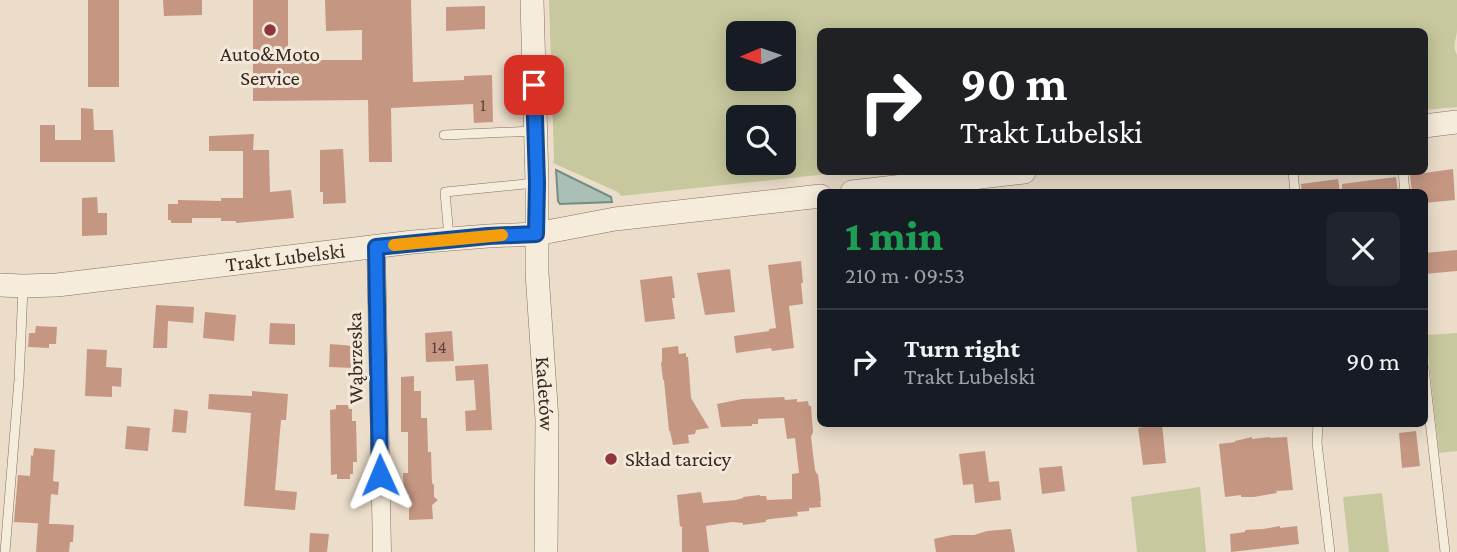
<!DOCTYPE html>
<meta charset="utf-8">
<style>
:root{--surface:#171b24;--page:#20242c;--text:#f1f3f6;--muted:#9ea1a6;--line:#363941}
body{margin:0;font-family:"Crimson Pro",serif;background:var(--page);color:var(--text);height:100vh;display:flex;flex-direction:column;font-size:26px;white-space:nowrap}
*{box-sizing:border-box;margin:0}
p{font-size:23px;color:var(--muted)}
.icon{flex:none;width:38px;height:38px;fill:none;stroke:currentColor;stroke-width:2;stroke-linecap:round;stroke-linejoin:round}
.map{position:relative;flex:1;overflow:hidden}
.details{position:absolute;left:817px;top:189px;width:611px;height:238px;display:flex;flex-direction:column;background:var(--surface);border-radius:10px;box-shadow:0 4px 18px #0003}
.details>*{flex:none}
.guide{position:absolute;left:817px;top:28px;width:611px;height:147px;border-radius:10px;box-shadow:0 4px 18px #0003;background:#202124;color:#fff;overflow:hidden}
.needle{width:46px;rotate:268deg}
.tools{position:absolute;left:726px;top:21px;display:grid;gap:14px}
.tools a{display:grid;place-items:center;width:70px;height:70px;border-radius:10px;background:var(--surface);box-shadow:0 4px 18px #0003;font-size:35px}
.pin{position:absolute;display:grid;place-items:center;width:60px;height:60px;color:#fff;margin:-30px;border-radius:14px;box-shadow:0 4px 10px #0006}
.me{position:absolute;width:77px;margin:-38px;rotate:359deg;stroke-linejoin:round;filter:drop-shadow(0 0 5px #0008)}
.turn{display:flex;align-items:center;gap:24px;height:147px;padding:0 28px;font-size:32px}
.turn .icon{width:91px;height:91px;stroke-width:2.5}
.turn b{display:block;font-size:49px;line-height:60px}
.round{display:grid;place-items:center;flex:none;width:74px;height:74px;border-radius:10px;background:var(--page)}
.overview{display:flex;align-items:center;justify-content:space-between;height:119px;padding:0 28px}
h1{font-size:42px;font-weight:800;line-height:52px;color:#1e9e55}
ul{padding:0;list-style:none}
li{display:flex;align-items:center;gap:21px;height:105px;padding:0 28px;border-top:2px solid var(--line)}
li div{flex:1}
li b{display:block;font-size:26px}
li em{font-style:normal}
.map>svg:first-child{display:block}
.green{fill:#c8c89e;fill-rule:evenodd}
.water{fill:#aac0b7;stroke:#718e83;stroke-width:2}
.building{fill:#c59783}
.lines{fill:none;stroke-linecap:round;stroke-linejoin:round}
.service-casing{stroke:#867060;stroke-width:10}
.minor-casing{stroke:#867060;stroke-width:19}
.tertiary-casing{stroke:#867060;stroke-width:24}
.service{stroke:#f6ecdc;stroke-width:9}
.minor{stroke:#f6ecdc;stroke-width:18}
.tertiary{stroke:#f6ecdc;stroke-width:23}
.route-casing{stroke:#114b97;stroke-width:18}
.route{stroke:#1a73e8;stroke-width:12}
.slow{stroke:#f59e0b;stroke-width:12}
.poi-dot{fill:#903540;stroke:#f3e8d9;stroke-width:2.5}
.labels{text-anchor:middle;dominant-baseline:central;stroke-width:6;stroke-linejoin:round;paint-order:stroke}
.number-label{font-size:18px;fill:#5b453a}
.poi-label{font-size:21px;fill:#382a22;stroke:#f3e8d9}
.street-label{font-size:21px;fill:#382a22;stroke:#f3e8d9}
</style>
<div class="map">
<svg width="1457" height="552" viewBox="0 0 1457 552">
<rect width="100%" height="100%" fill="#ebddca"/>
<path class="green" d="M549 0H1457C1457 10 1457 21 1457 31 1456 41 1452 45 1457 55V107L1425 110 1424 32H821V172H846L621 196 618 192 553 163 554 158ZM784 33V79H738V33ZM738 117H784V163H738Z
M1457 333V451L1439 453 1426 335Z
M1200 487 1206 552H1137L1131 497Z
M1382 493 1389 552H1349L1343 497Z"/>
<path class="water" d="M556 170 611 197 612 202 560 204 558 201Z"/>
<path class="building" d="M88 0H119V87H88Z
M163 0H202V15L164 16Z
M253 0H288V60H362V30L326 31 325 0H411L413 82 464 80V76L492 75 493 122 474 123 473 104 391 108 392 162H369L368 100 253 101Z
M485 6V29L446 31V7Z
M81 108 93 109 94 130H113L115 162H40V125H55V140H81Z
M254 134 253 150H269L270 192 291 190 294 218 236 223V221H221V218H192V223H171V220H168V204H178V200L221 201V198H243V151H209V136Z
M343 149 346 203 323 204V192H320V150Z
M1453 169 1455 200 1424 203V192H1412L1410 175Z
M1396 177 1398 192H1342V184Z
M1338 179 1340 192H1302L1301 184Z
M97 197 98 213H107V235L82 236V198Z
M1457 250V271L1424 274V253Z
M801 261 803 283H801L803 304 789 306 794 348 772 351 771 348 736 353 734 336 769 331V329L776 328 768 265Z
M730 269 735 312 705 315 697 273Z
M672 276 675 298H672L675 319 645 322 640 280Z
M156 305 194 307 193 323 168 321 167 348H153Z
M205 312 236 315 234 341 203 338Z
M270 323 295 324V345L269 344Z
M36 326 57 327 56 344H49V348L28 347 29 333H35Z
M452 331 454 361 426 362 425 333Z
M330 344 354 346 353 368 329 367Z
M678 346 679 354 686 353V357H688L691 398 709 428 696 430 695 434 688 435 689 443 673 445 670 431H669L664 380H663L661 363 662 362V348Z
M87 349 107 350 106 367 122 368 121 387 112 386V397L85 396Z
M488 364 492 430 466 431 465 411 476 410 474 380 456 381 455 366Z
M414 376V391H421V418H427L428 452H431L432 483 434 485V497L438 500 432 505 433 519 409 520V495H404L403 473H408V432H401V377Z
M252 391 288 394 286 420H281L275 490 297 492 295 510 244 506 251 413 208 409 209 394 252 396Z
M784 397 785 400 797 399V402L808 401 809 406H811L813 432 811 437 815 470 817 474H818L821 501H820L821 507 809 508V511L797 512 798 516 770 519 766 520V522L743 525V523L732 522 706 526 709 552H682V526L680 527 677 495 701 492 703 503 736 500 743 498V497L760 495V496H766L767 500 792 499V474L799 473 795 438 787 439 784 418 758 419V424H752V426L721 427 717 404 742 399Z
M336 405H348L349 409H352V421H356L357 462H353V474H350V479H337V474L331 475 330 410 336 409Z
M174 409 188 411 186 433 172 432Z
M1148 424H1162L1166 463 1143 465 1138 428 1148 426Z
M127 426 150 428 148 451 125 449Z
M1416 431 1420 466 1402 468 1399 433Z
M1252 437V439L1270 437V438L1287 437 1293 490 1276 491 1277 493 1254 497H1241V495L1225 497 1219 444 1235 442V441Z
M34 448 55 450 53 481 59 482 58 495 51 494 49 524 14 522 18 475 30 476 31 455 33 456Z
M985 451 989 482 999 481 1001 500 975 503 973 484 963 485 959 454Z
M1062 466 1065 491 1042 494 1039 468Z
M38 523 74 525 73 542H70L69 552H36Z
M1280 526V528L1297 526 1299 544 1231 552 1230 534 1245 532V530L1263 529Z
M1011 529 1015 552H936L934 539 952 535H974L987 531Z
M310 533 329 534 327 552H309Z"/>
<g class="lines">
<defs>
<path id="service" d="M444 135 534 131
M1293 172 1295 192
M1403 172 1405 192
M449 237 445 192 535 183
M1424 368 1445 552
M1318 424 1317 443 1330 552
M5 552 19 380 23 288"/>
<path id="minor" d="M376 247 382 552"/>
<g id="tertiary">
<path id="s1" d="M532 0 537 183V273L547 420 546 552"/>
<path d="M1424 126 1457 122"/>
<path d="M852 192 1024 172"/>
<path id="s2" d="M0 285 23 286 57 285 413 242 488 236 536 234 615 219 821 196"/>
</g>
</defs>
<use href="#service" class="service-casing"/>
<use href="#minor" class="minor-casing"/>
<use href="#tertiary" class="tertiary-casing"/>
<use href="#service" class="service"/>
<use href="#minor" class="minor"/>
<use href="#tertiary" class="tertiary"/>
</g>
<g class="lines">
<defs>
<path id="route" d="M380 475 376 247 488 236 536 234 537 183 534 85"/>
</defs>
<use href="#route" class="route-casing"/>
<use href="#route" class="route"/>
<path class="slow" d="M394 245 502 235"/>
</g>
<g class="poi-dot">
<circle cx="270" cy="30" r="7"/>
<circle cx="611" cy="459" r="7"/>
</g>
<g class="labels">
<g class="number-label">
<text x="483" y="105">1</text>
<text x="439" y="347">14</text>
</g>
<g class="poi-label">
<text x="270" y="54">Auto&amp;Moto<tspan x="270" dy="24">Service</tspan></text>
<text x="625" y="459" text-anchor="start">Skład tarcicy</text>
</g>
<g class="street-label">
<text stroke="none"><textPath href="#s2" startOffset="287">Trakt Lubelski</textPath></text>
<text transform="translate(355 358) rotate(-91)">Wąbrzeska</text>
<text stroke="none"><textPath href="#s1" startOffset="394">Kadetów</textPath></text>
</g>
</g>
</svg>
<div class="tools">
<a><svg class="needle" viewBox="-14 -14 28 28"><path d="M0-13l5 13h-10z" fill="#e53935"/><path d="M0 13l5-13h-10z" fill="#9ea1a6"/></svg></a>
<a><svg class="icon" aria-label="search" viewBox="0 0 24 24"><circle cx="10" cy="10" r="6"/><path d="M15 15l6 6"/></svg></a>
</div>
<div class="pin" style="left:534px;top:85px;background:#d93025"><svg class="icon" aria-label="arrive" viewBox="0 0 24 24"><path d="M6 21V4h12l-3 4 3 4H6"/></svg></div>
<svg class="me" style="left:380px;top:475px" viewBox="-20 -20 40 40"><path d="M0-17L14 15 0 8-14 15z" fill="#1a73e8" stroke="#fff" stroke-width="4"/></svg>
<div class="guide">
<div class="turn"><svg class="icon" aria-label="right" viewBox="0 0 24 24"><path d="M7 20v-9h11M14 6l5 5-5 5"/></svg><div><b>90 m</b>Trakt Lubelski</div></div>
</div>
<section class="details">
<div class="overview"><div><h1>1 min</h1><p>210 m · 09:53</p></div><a class="round"><svg class="icon" aria-label="close" viewBox="0 0 24 24"><path d="M6 6l12 12M18 6L6 18"/></svg></a></div>
<ul>
<li><svg class="icon" aria-label="right" viewBox="0 0 24 24"><path d="M7 20v-9h11M14 6l5 5-5 5"/></svg><div><b>Turn right</b><p>Trakt Lubelski</p></div><em>90 m</em></li>
</ul>
</section>
</div>
